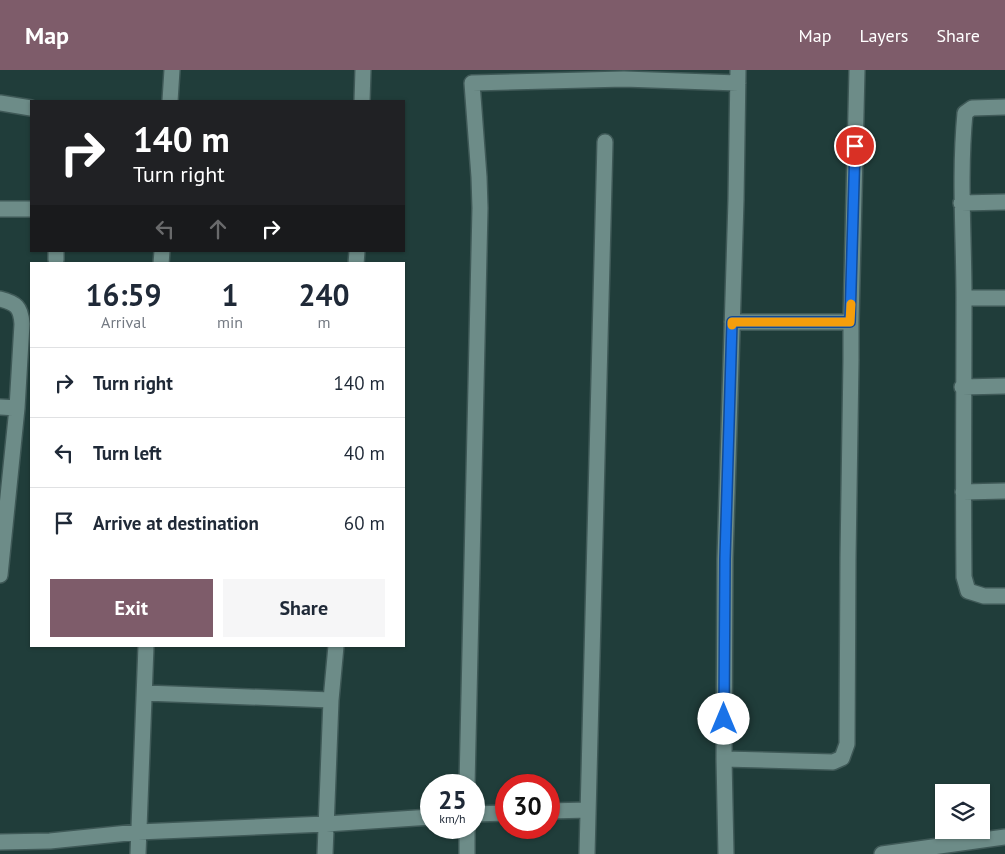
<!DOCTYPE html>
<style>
:root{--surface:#fff;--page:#f6f6f7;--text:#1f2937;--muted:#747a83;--line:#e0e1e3;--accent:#7e5c6a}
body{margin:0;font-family:"PT Sans",sans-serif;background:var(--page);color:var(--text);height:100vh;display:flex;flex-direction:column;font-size:19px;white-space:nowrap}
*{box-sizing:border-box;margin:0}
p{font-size:16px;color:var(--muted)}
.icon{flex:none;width:28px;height:28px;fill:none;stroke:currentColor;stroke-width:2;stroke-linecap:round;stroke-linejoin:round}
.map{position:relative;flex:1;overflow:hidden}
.panel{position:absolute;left:30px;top:192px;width:375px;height:385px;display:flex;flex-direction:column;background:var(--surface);border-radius:0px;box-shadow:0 1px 4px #0004}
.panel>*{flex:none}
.top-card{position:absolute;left:30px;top:30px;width:375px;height:152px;border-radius:0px;box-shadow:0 1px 4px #0004;background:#202124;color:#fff;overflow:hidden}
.controls{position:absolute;left:935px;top:714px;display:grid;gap:10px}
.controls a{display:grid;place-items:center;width:55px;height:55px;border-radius:0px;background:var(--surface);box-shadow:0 1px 4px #0004;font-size:25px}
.speed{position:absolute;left:420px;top:704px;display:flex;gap:10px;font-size:25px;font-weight:700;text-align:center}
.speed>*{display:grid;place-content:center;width:65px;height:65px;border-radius:50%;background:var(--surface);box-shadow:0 1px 4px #0004;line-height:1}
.speed small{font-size:12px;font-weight:400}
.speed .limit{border:8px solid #d22;background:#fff;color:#111}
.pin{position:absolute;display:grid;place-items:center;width:42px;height:42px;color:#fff;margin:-21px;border:2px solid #fff;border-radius:50%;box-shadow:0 1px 5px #0007}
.me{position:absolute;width:55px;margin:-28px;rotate:0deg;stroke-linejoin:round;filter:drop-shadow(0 0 4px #0008)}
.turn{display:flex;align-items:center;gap:18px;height:105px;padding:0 20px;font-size:22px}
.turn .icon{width:65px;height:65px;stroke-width:2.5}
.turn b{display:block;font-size:35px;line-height:42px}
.lanes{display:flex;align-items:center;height:48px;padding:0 20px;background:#0003;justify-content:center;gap:25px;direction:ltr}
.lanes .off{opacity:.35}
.eta{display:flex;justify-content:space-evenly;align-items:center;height:85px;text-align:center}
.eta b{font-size:30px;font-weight:800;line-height:35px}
.button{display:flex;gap:10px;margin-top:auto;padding:10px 20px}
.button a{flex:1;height:58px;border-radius:0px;background:var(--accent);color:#fff;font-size:20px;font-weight:800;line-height:58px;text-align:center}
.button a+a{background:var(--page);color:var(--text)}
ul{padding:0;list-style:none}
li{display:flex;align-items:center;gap:15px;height:70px;padding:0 20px;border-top:1px solid var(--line)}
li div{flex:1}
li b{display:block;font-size:19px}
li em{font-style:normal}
header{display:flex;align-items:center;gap:30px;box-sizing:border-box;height:70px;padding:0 25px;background:var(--accent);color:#fff}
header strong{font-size:24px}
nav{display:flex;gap:28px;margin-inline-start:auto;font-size:18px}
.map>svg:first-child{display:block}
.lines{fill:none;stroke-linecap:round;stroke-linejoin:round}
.street-casing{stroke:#3f5957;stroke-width:18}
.secondary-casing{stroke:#3f5957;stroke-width:18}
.street{stroke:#6d8c88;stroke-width:15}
.secondary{stroke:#6d8c88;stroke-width:15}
.route-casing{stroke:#114b97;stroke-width:12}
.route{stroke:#1a73e8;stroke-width:9}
.slow{stroke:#f59e0b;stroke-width:9}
</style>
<header>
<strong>Map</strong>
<nav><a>Map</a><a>Layers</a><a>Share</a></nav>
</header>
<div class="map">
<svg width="1005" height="784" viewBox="0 0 1005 784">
<rect width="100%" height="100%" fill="#203d3a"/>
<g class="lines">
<defs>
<path id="street" d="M170 31 172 0
M362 31 363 0
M0 33 31 38
M1005 37 972 38 965 43C959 106 964 167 964 229 964 322 963 414 964 507L968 521 984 526H1005
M961 133 1005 132
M0 139H31
M56 190V181
M161 194 162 181
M356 194 357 181
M964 228H1005
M0 229C16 233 21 237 22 254L17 338 0 505
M732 252H851
M962 317 1005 316
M0 337 17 338
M963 422 1005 421
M145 623 331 630
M724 689 833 692 842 688 847 674 848 488 851 290V252L857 0
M467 715 480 138 479 107 472 13 624 9 738 13
M549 741 588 740
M474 744 506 743
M467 758V784
M0 772 50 771 138 762 326 754 431 747
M138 784 146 576
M325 784 331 630 336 576
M587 784 605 72
M726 784 724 689 725 489 736 130 738 0"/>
<path id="secondary" d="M882 784 1005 767"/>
</defs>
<use href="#street" class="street-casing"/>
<use href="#secondary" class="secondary-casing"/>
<use href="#street" class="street"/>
<use href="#secondary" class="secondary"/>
</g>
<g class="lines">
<defs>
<path id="route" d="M724 649 725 489 732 252H850L855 76"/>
</defs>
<use href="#route" class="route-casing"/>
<use href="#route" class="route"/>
<path class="slow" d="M732 255V252H850L851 234"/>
</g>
</svg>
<div class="controls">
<a><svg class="icon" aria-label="layers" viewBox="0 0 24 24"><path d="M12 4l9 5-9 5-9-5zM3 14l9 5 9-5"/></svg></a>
</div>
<div class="speed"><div>25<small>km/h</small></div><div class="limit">30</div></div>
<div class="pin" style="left:855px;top:76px;background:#d93025"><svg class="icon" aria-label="arrive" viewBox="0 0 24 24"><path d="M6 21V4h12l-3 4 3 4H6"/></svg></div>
<svg class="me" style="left:724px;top:649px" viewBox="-20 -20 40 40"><circle r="19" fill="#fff"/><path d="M0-13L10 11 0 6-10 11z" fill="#1a73e8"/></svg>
<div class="top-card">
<div class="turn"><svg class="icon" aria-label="right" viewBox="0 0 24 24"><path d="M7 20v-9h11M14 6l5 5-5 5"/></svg><div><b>140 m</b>Turn right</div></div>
<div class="lanes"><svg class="icon off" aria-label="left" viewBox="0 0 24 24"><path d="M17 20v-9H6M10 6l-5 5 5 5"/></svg><svg class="icon off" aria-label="ahead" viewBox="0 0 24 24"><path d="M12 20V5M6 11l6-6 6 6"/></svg><svg class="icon" aria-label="right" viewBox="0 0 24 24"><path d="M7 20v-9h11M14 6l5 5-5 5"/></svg></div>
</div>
<section class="panel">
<div class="eta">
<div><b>16:59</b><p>Arrival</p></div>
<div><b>1</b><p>min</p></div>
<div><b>240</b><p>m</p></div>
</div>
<ul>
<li><svg class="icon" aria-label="right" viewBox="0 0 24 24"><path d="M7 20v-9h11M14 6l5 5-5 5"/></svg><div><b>Turn right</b></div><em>140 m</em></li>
<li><svg class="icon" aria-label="left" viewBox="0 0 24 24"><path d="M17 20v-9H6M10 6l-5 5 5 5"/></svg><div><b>Turn left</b></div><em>40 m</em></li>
<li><svg class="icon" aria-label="arrive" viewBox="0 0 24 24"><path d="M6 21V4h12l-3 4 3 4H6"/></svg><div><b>Arrive at destination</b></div><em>60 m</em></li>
</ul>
<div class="button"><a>Exit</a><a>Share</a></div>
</section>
</div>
